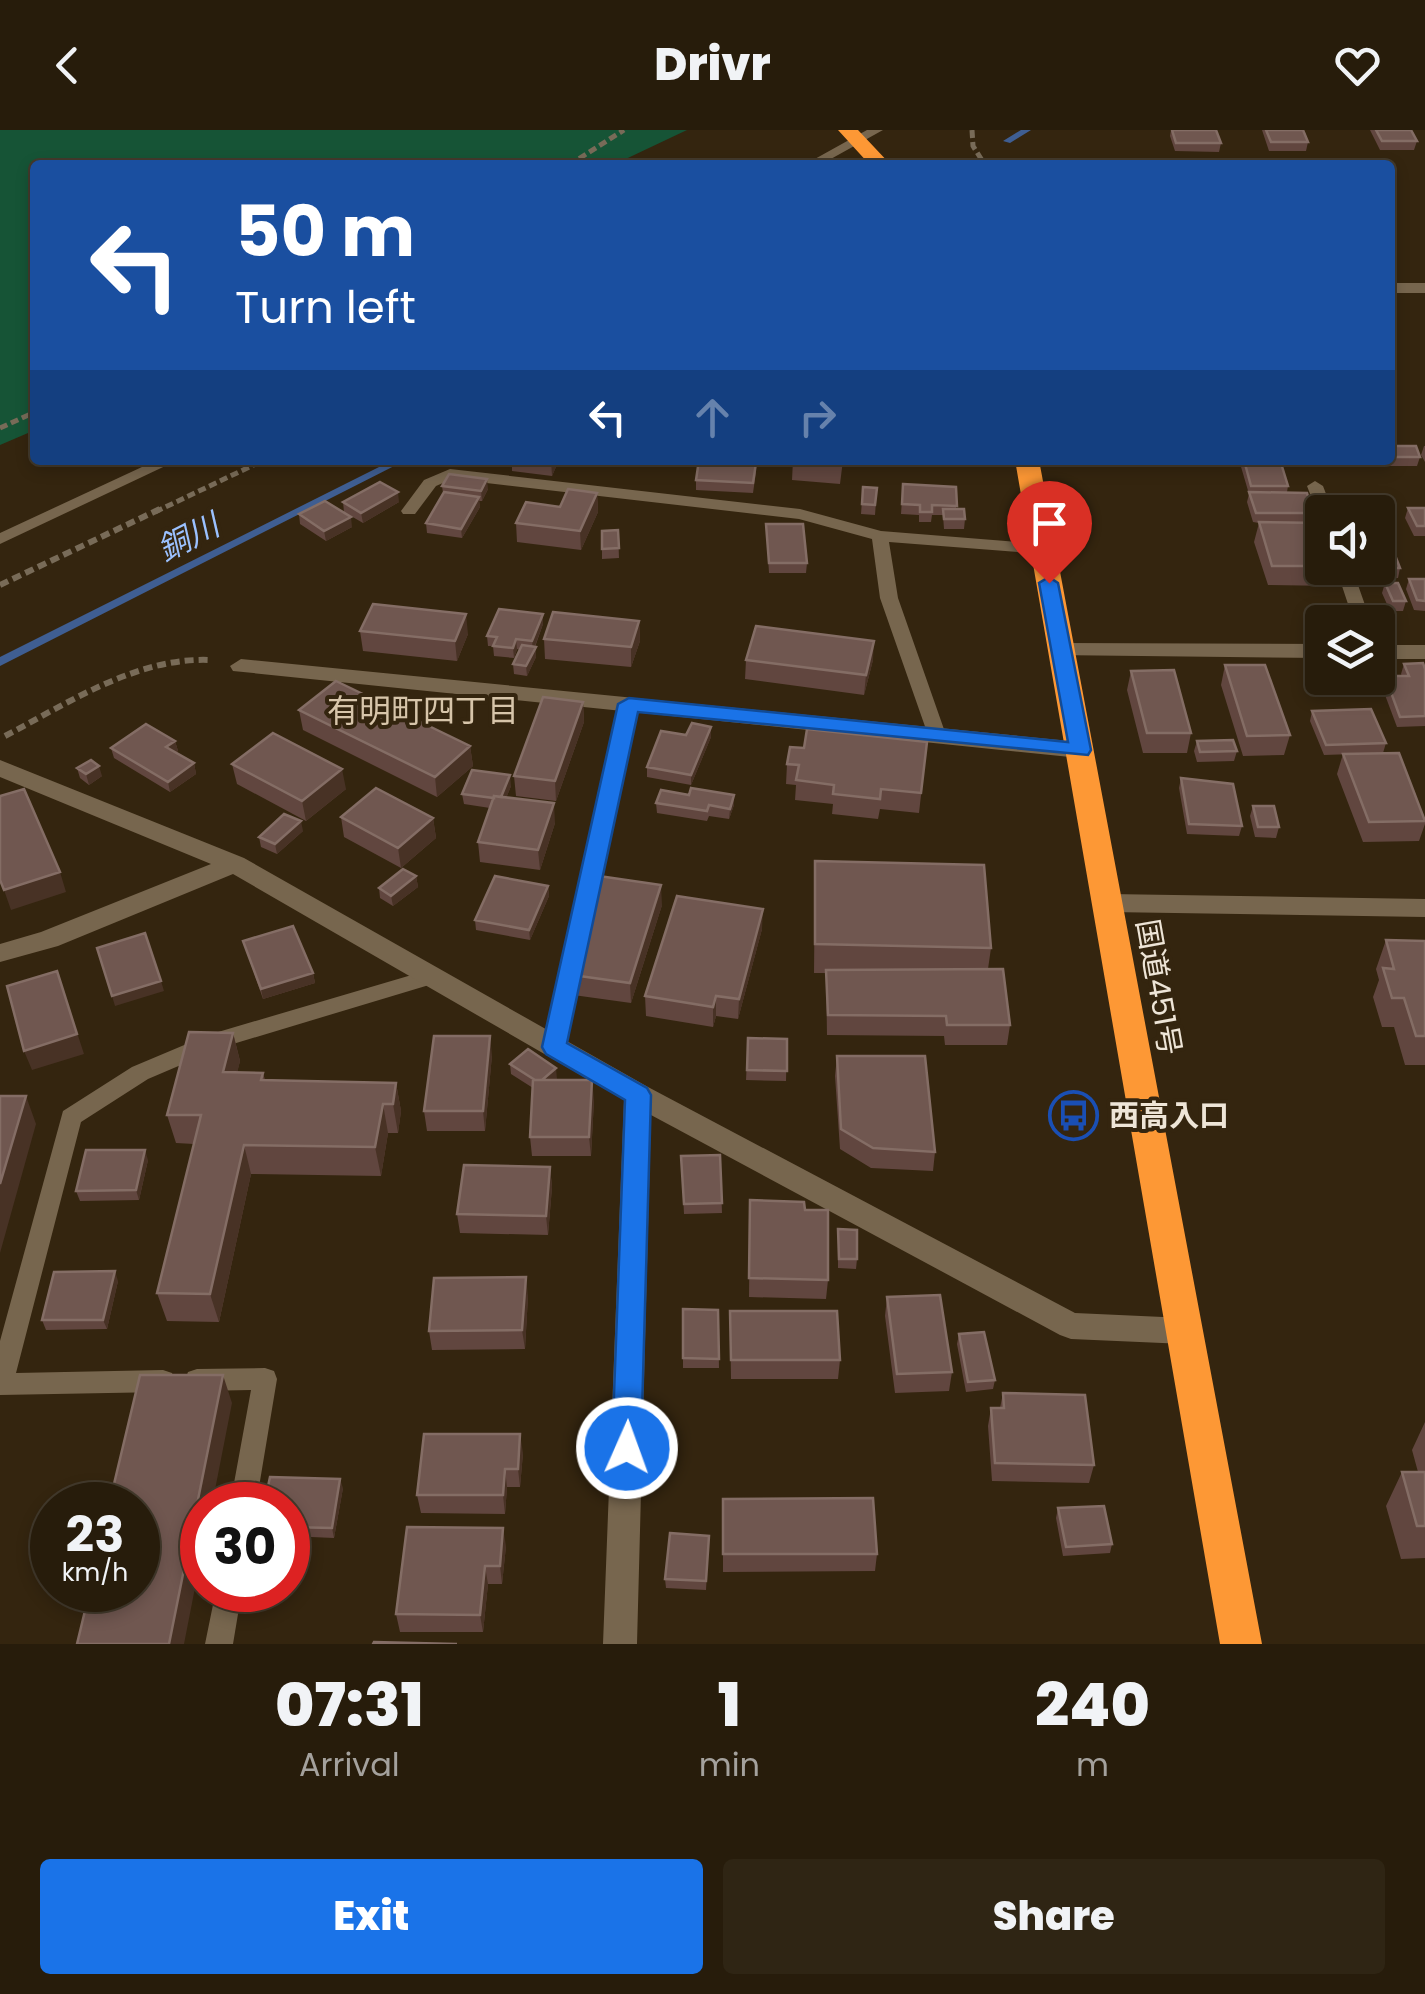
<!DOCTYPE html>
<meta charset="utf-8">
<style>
:root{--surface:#271c0b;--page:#2f2514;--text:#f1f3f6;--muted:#a4a19d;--line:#433a2c;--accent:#1a73e8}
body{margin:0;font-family:Poppins,"Noto Sans JP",sans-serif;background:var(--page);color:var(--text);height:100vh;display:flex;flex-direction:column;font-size:38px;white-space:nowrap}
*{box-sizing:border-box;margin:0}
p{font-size:32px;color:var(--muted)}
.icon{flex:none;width:55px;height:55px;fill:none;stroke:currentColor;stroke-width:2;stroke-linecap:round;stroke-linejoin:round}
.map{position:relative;height:1514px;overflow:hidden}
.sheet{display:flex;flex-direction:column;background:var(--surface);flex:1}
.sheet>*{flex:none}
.top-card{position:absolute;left:30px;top:30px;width:1365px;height:305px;border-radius:10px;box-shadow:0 5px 15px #0003,0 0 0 2px var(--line);background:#1a4fa0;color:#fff;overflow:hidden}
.fabs{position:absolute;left:1305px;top:365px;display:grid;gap:20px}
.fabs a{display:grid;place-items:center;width:90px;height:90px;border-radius:10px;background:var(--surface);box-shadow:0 5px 15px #0003,0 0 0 2px var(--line);font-size:50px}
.speed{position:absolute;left:30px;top:1352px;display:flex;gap:20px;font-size:50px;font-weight:700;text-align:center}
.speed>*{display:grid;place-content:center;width:130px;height:130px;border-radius:50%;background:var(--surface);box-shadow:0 5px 15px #0003,0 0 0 2px var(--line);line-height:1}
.speed small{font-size:25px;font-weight:400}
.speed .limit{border:15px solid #d22;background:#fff;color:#111}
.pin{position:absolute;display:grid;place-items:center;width:85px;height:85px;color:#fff;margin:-102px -42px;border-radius:50% 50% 50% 0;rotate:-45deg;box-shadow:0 0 10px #0007}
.pin .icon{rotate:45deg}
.me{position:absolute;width:110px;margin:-55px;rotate:2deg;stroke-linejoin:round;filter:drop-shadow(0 0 8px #0008)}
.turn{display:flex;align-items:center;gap:35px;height:210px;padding:0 40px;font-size:45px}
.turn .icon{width:130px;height:130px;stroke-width:2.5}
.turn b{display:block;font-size:70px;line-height:85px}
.lanes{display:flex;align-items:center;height:95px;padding:0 40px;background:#0003;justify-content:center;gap:50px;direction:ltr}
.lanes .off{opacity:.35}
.eta{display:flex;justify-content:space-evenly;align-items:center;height:170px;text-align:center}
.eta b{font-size:60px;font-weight:800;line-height:70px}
.action{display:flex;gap:20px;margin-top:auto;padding:20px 40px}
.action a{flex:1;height:115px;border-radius:10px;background:var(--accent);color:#fff;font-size:40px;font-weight:800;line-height:115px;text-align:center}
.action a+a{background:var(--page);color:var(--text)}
header{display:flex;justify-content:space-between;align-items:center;height:130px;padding:0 40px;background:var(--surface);font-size:45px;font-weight:800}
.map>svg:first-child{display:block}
.green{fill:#165436}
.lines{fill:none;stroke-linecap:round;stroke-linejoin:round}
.stream{fill:#3f5e92;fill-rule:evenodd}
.path-far1{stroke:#786b58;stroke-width:5;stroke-dasharray:8 4;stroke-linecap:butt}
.path{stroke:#786b58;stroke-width:6;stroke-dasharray:9 5;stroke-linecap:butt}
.lane{fill:#77664e;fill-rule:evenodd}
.street{fill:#77664e;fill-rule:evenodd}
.secondary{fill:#77664e;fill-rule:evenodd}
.highway{fill:#fd9835;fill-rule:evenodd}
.wall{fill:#61463f}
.shaded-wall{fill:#483225}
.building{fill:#705750;stroke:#846d65;stroke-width:2.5}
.route{fill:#1a73e8;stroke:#114b97;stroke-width:2.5}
.labels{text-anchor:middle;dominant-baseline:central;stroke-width:8;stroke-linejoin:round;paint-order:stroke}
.street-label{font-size:30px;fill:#eee5d7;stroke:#34250f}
.poi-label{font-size:30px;font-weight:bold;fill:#eee5d7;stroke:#34250f;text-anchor:start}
.water-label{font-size:32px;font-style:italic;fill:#9bc1ff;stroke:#34250f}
.neighbourhood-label{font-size:32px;fill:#d7c5aa;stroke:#34250f}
</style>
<header><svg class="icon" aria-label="back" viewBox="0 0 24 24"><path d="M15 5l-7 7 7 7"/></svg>Drivr<svg class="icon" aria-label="heart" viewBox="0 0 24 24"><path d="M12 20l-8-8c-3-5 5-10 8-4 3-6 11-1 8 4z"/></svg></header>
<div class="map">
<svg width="1425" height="1514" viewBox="0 0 1425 1514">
<rect width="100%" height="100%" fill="#34250f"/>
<path class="green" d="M0 0H687L613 35H35V300L0 315Z
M1008 28H1333L1336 35 992 34Z"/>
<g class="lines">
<path class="stream" d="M1021 0H1031L1010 13 1003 11Z
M393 330H406L0 536V527Z"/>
<path class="path-far1" d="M972 0 973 16 985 35
M569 35 624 0
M0 298 35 282
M155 382 264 330"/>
<path class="path" d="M0 455 160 379
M5 606C68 573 137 527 210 530"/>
<path class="lane" d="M867 0H883L820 35H804Z
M157 330H178L0 414V403Z
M450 339 800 379 881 401 1043 414 1051 419 1043 424 889 412 898 468 946 605 937 611 928 605 880 468 872 409 799 389 452 349 436 356 415 384H403L401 381 424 350Z
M1315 351 1323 356 1333 382H1322V386L1317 382 1307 356Z
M1336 438H1352L1371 492H1354Z
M629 569 638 575 565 917 562 923H546L543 917 620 575Z
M432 839 439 842 442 847 439 852 223 917 148 949 81 992 16 1243 163 1240 172 1243 175 1251 172 1259 163 1262 0 1265V1211L63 981 132 937 208 905Z
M265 1238 274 1241 277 1249 256 1375H230L251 1260 197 1261 188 1258 185 1250 188 1242 197 1239Z
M216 1460H242L233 1514H205Z"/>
<path class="street" d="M1061 513 1322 514V528L1053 525 1050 520 1053 515Z
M1378 515H1425V529H1378Z
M241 529 1080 612 1092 620 1080 628 233 541 230 536Z
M0 630 244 728 648 957 1075 1183 1185 1188 1196 1192 1200 1201 1196 1210 1185 1214 1071 1209 1060 1205 651 985 637 1514H603L624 970 233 744 58 816 0 832V814L41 802 211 734 0 647Z
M1109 764 1425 769V787L1109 782 1100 779 1096 773 1100 767Z"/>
<path class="secondary" d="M1390 153H1425V163H1390Z"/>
<path class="highway" d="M838 0H858L891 35H870Z
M1015 330H1039L1262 1514H1220Z"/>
</g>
<path class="wall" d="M1171 0H1216L1221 13 1219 22 1175 21 1170 6Z
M1262 0H1303L1308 12 1306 21H1269Z
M1370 0H1411L1417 11 1414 20H1380Z
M1390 316 1420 327 1417 336H1390L1387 330H1390Z
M1424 316H1425V332L1421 325Z
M512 330H559L552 346 512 341Z
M596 330H655L653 336Z
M793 330H843L840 354 792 350Z
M1239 330H1280L1288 356 1287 362 1313 383 1311 393H1322V438H1338L1333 456 1268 455 1254 412 1259 393 1253 392 1247 372 1249 364Z
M1286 330H1318L1317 332H1287Z
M756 342 753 363 696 360V350Z
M903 354 956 357V379L965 389 964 399H944L943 385H932L931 392H919V385L901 384Z
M442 356 488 359 482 371H479L480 377 462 408 427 403 426 393 443 363Z
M863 357 877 358 875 385 861 384Z
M597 363 598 382 581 420 517 412 516 393Z
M1352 368 1372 377 1371 382H1351L1349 378Z
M343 372H399L363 393 344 382Z
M1408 378H1425V406H1414L1405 388Z
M299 384 352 397 326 411 300 394Z
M766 394 807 433 806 443H769Z
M618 400 619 428 602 429V401Z
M1362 438H1400L1398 448H1366Z
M1409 449H1425V481L1414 480 1406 459Z
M1385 453 1406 471 1403 481H1390L1382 463Z
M543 484V494L535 517 536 527 527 546 514 544 513 534 520 520 517 519 514 528 494 526 493 516H488L487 506Z
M639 491 640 511 631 537 545 529 544 509Z
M360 501 468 504 457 531 363 521Z
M746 530H873L864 565 745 549Z
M1404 534 1425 539V596L1397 597 1382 557 1385 546H1402L1401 544Z
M1225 535 1290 605 1284 625 1243 626 1221 555Z
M1131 541 1191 603 1187 623H1143L1127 560Z
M583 572 584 592 556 671 516 666 514 646Z
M299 580 470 616 473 636 437 667 303 600Z
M1312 581 1386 613 1383 623 1324 625 1310 591Z
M686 605 711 607 691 655 647 647V637Z
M175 611 178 621 175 623 194 633 196 644 170 662 114 628 111 618Z
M1197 611 1237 621 1234 631 1197 632 1194 621Z
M927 612 919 683 880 679 878 689 832 684 833 674 795 670 796 655 786 654 787 634 804 618Z
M1343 624 1425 688V694L1419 711 1363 712 1337 644Z
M232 634 346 659 306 691 237 654Z
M77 638 102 646 89 655 80 648Z
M1181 648 1242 696 1239 706 1187 704 1179 658Z
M511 656 506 668 555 693 540 740 480 732 478 712 490 678 464 674 462 664Z
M689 665H734V675L729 689 709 686 707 691 657 683 656 673Z
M1253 676 1279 697 1276 708 1255 707 1250 686Z
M341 687 433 688 436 708 401 738 344 707Z
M303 701 277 724 261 717 259 707Z
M815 731 991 818 988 839 1010 895 1007 915H945L944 906 827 905 826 843H814Z
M416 746 418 757 393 776 380 768 379 758Z
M548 756 549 766 530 810 476 800 475 790Z
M662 775 631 873 566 864 565 844Z
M762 799 738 889 716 886 713 897 646 886 645 866Z
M1386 810 1425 811V935H1405L1394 897H1382L1373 867 1379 850 1376 839Z
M243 811 313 843 315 853 263 869Z
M233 903 240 931 237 942 263 943 265 950 396 953 401 981 398 1003H388L381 1046 251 1044 219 1192 167 1191 157 1163 194 1014 176 1013 167 985Z
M748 908 787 909 786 951 746 950Z
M492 925 485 1001H427L424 981Z
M837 926 935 1022 933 1041 871 1038 840 1019 835 946Z
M510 934 557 949 555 950 594 970 591 1026H532L530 1007 533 958 511 944Z
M720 1025 722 1083 684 1084 681 1026Z
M148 1030 139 1070 80 1071 76 1061Z
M550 1037 552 1057 548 1105 460 1103 457 1084Z
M750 1070 805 1080 828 1150 826 1169 749 1167Z
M838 1099 857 1129 856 1139 838 1138Z
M118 1151 107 1199 46 1200 42 1190Z
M528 1166 525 1219 432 1220 429 1201Z
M887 1167 952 1242 949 1261 895 1263 885 1186Z
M683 1179 718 1180 719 1238H683Z
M730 1181 840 1230 838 1249H731Z
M959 1204 995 1250 993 1259 966 1262 957 1214Z
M1003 1263 1094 1335 1089 1353 992 1351 988 1296 991 1278H1000Z
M1425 1292V1428L1401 1429 1386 1376 1402 1342H1418L1412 1320Z
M523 1323 520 1357H507L505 1384 421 1383 417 1365Z
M343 1358 334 1408 288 1406V1375Z
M723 1369 877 1424 875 1441 723 1442Z
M1058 1378 1112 1414 1110 1423 1063 1426 1056 1388Z
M709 1406 706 1460 666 1458 665 1449Z
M506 1416 502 1454H488L483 1502H400L396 1484Z"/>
<path class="shaded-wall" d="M551 330H559L552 346Z
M487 349 488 359 482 371 481 361Z
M398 362 399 372 363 393 361 383Z
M597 363 598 382 581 420 580 401Z
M479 367 480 377 462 408 461 399Z
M351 387 352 397 326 411 324 401Z
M466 484 468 504 457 531 455 511Z
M543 484V494L533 521 532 511Z
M639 491 640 511 631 537V517Z
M516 509 517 519 514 528 513 518Z
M874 511 873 530 864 565 866 545Z
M536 517V527L527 546 526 536Z
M583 572 584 592 556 671 555 651Z
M711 597V607L691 655V645Z
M175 611 178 621 168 628 166 617Z
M470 616 473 636 437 667 435 647Z
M194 633 196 644 170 662 168 652Z
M99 636 102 646 89 655 86 644Z
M342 639 346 659 306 691 302 671Z
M510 645 511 656 502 679 501 669Z
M734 665V675L729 689 730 679Z
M554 673 555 693 540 740 538 720Z
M433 688 436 708 401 738 398 718Z
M301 691 303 701 277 724 275 714Z
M60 742 66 762 11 780 4 760Z
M416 746 418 757 393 776 391 766Z
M661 755 662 775 631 873 630 853Z
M548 756 549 766 530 810 529 800Z
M763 779 762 799 738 889 739 869Z
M57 841 84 924 32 940 24 921Z
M313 843 315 853 263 869 261 859Z
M161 851 164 861 115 876 112 866Z
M716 866V886L713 897V877Z
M233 903 240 931 231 971 223 942Z
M490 906 492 925 485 1001 483 981Z
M556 938 557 949 540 963 539 953Z
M592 950 594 970 591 1026 589 1007Z
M396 953 401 981 398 1003 393 974Z
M26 966 36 994 0 1123V1054Z
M383 974 388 1003 381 1046 375 1017Z
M244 1015 251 1044 219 1192 210 1164Z
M145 1020 148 1030 139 1070 136 1060Z
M550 1037 552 1057 548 1105 546 1086Z
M115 1141 118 1151 107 1199 103 1190Z
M526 1147 528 1166 525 1219 522 1200Z
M223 1245 232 1273 212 1375H202V1422L184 1514H169Z
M520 1304 523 1323 520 1357 518 1339Z
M505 1339 507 1357 505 1384 503 1365Z
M340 1349 343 1358 334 1408 332 1398Z
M503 1398 506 1416 502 1454 500 1436Z
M485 1436 488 1454 483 1502 480 1485Z"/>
<path class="building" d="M1172 0H1216L1221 13H1176Z
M1266 0H1303L1308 12H1271Z
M1376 0H1411L1417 11H1382Z
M1390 316H1416L1420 327H1392Z
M699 330 756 333 753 353 696 350Z
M793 330H841V335L792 331Z
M1244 330H1280L1288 356H1251Z
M449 344 487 349 481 361 442 356Z
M380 352 398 362 361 383 343 372Z
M903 354 956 357 957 376 932 375V382H920V375L902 374Z
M863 357 877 358 875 375 862 374Z
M568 359 597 363 580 401 516 393 526 372 560 377Z
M444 362 479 367 461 399 426 393Z
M1249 362 1307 363 1313 383H1256Z
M1352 368H1369L1372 377H1355Z
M325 371 351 387 324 401 299 384Z
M1408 378H1425V396H1417Z
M943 379H964L965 389H944Z
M1259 392 1322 393V436H1272Z
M766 394H803L807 433H769Z
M618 400 619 418 602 419V401Z
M1378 412H1390L1400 438H1369H1378Z
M1409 449H1425V471L1417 470Z
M1385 453H1398L1406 471H1393Z
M373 474 466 484 455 511 360 501Z
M499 479 543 484 532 511 516 509 513 518 493 516 497 507 487 506Z
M553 482 639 491 631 517 544 509Z
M756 496 874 511 866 545 746 530Z
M522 515 536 517 526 536 513 534Z
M1423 533 1425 539V586L1400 587 1385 546H1409L1404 534Z
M1225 535H1265L1290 605 1247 606Z
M1174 540 1191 603H1147L1131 541Z
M336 551 470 616 435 647 299 580Z
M543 567 583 572 555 651 514 646Z
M1371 579 1386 613 1326 615 1312 581Z
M692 593 711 597 691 645 647 637 661 601 686 605Z
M146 594 175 611 166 617 194 633 168 652 111 618Z
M807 599 927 612 921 663 881 659 880 669 833 664 834 655 796 650 799 635 787 634 790 617 804 618Z
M273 603 342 639 302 671 232 634Z
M1233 610 1237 621 1200 622 1197 611Z
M1399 623 1425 691 1369 692 1343 624Z
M91 630 99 636 86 644 77 638Z
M472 640 510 645 501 667 494 666V668L462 664Z
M1181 648 1233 654 1242 696 1189 694Z
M376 658 433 688 398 718 341 687Z
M691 658 734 665 730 679 709 675 707 681 656 673 661 660 689 665Z
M24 659 60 742 4 760 0 750V666Z
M494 666 554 673 538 720 478 712Z
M1253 676H1274L1279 697H1258Z
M284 684 301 691 275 714 259 707Z
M815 731 984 735 991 818 815 814Z
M403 739 416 746 391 766 379 758Z
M495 746 548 756 529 800 475 790Z
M599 746 661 755 630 853 565 844Z
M677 766 763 779 739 869 716 866 713 877 645 866Z
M293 796 313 843 261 859 243 811Z
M145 803 161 851 112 866 97 818Z
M1386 810 1425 811V906H1416L1404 868H1392L1383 838 1394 839Z
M1003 839 1010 895H947L946 886 828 885 826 840Z
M57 841 77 904 24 921 7 856Z
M189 902 233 903 223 942 263 943 261 950 396 953 393 974H383L375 1017 244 1015 210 1164 157 1163 201 985H167Z
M434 906H490L483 981H424Z
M748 908 787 909V941L747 940Z
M528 919 556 938 542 950H535L510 934Z
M837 926H925L935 1022 873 1018 841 999Z
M533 950H592L589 1007H530Z
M0 966H26L0 1054Z
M86 1020H145L136 1060 76 1061Z
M720 1025 722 1073 684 1074 681 1026Z
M464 1035 550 1037 546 1086 457 1084Z
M750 1070 804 1072 805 1080H828V1150L749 1148Z
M838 1099 857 1100V1129H839Z
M115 1141 103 1190H42L54 1142Z
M526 1147 522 1200 429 1201 434 1148Z
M940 1165 952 1242 897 1244 887 1167Z
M683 1179 718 1180 719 1229 683 1228Z
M730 1181H837L840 1230H731Z
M984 1202 995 1250 968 1252 959 1204Z
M140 1245H223L169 1514H77L90 1460H138V1375H109Z
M1003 1263 1085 1265 1094 1335 995 1333 991 1278H1004Z
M424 1304H520L518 1339H505L503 1365H417Z
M1402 1342H1425V1396H1417Z
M270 1347 340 1349 332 1398 288 1397V1375H264Z
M873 1368 877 1424H723V1369Z
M1104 1376 1112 1414 1066 1417 1058 1378Z
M407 1397 503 1398 500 1436H485L480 1485 396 1484Z
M670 1403 709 1406 706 1451 665 1449Z
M374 1512 457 1514H373Z"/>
<path class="route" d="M1049 447 1058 453 1091 620 1088 625 638 582 567 913 647 958 651 965 641 1318 637 1327 627 1331 616 1327 612 1318 625 970 546 924 542 917 618 574 629 568 1068 612 1039 453Z"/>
<defs>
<symbol id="bus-ring" viewBox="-11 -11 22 22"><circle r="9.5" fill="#34250f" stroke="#1a4fb4" stroke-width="1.5"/><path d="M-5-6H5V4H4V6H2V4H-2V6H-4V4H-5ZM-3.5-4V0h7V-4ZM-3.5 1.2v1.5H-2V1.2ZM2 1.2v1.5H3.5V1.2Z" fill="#1a4fb4"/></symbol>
</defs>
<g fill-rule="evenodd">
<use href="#bus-ring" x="1046" y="958" width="55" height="55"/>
</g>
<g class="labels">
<g class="street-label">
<text transform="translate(1159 857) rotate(80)">国道451号</text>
</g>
<g class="poi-label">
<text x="1109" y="985">西高入口</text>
</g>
<g class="water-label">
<text transform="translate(188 407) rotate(-27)">銅川</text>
</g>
<g class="neighbourhood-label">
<text x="423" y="580">有明町四丁目</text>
</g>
</g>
</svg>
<div class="fabs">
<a><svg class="icon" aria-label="sound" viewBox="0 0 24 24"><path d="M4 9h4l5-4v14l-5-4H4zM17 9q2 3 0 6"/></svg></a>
<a><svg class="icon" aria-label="layers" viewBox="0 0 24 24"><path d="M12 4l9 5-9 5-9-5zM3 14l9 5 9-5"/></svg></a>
</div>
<div class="speed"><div>23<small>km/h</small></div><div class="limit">30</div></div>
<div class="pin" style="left:1049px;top:453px;background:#d93025"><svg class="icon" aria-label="arrive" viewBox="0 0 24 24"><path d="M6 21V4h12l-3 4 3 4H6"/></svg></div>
<svg class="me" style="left:627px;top:1318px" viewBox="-20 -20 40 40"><circle r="17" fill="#1a73e8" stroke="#fff" stroke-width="3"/><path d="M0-11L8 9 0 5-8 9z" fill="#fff"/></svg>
<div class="top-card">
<div class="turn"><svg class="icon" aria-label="left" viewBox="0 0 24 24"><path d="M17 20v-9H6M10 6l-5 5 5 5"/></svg><div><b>50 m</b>Turn left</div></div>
<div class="lanes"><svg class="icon" aria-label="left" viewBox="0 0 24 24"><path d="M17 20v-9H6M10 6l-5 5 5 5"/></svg><svg class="icon off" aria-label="ahead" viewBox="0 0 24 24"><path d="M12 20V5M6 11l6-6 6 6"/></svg><svg class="icon off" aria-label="right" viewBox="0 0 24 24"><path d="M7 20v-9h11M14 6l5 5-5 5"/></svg></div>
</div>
</div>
<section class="sheet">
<div class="eta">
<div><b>07:31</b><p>Arrival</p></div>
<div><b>1</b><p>min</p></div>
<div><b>240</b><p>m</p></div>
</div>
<div class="action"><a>Exit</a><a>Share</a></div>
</section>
